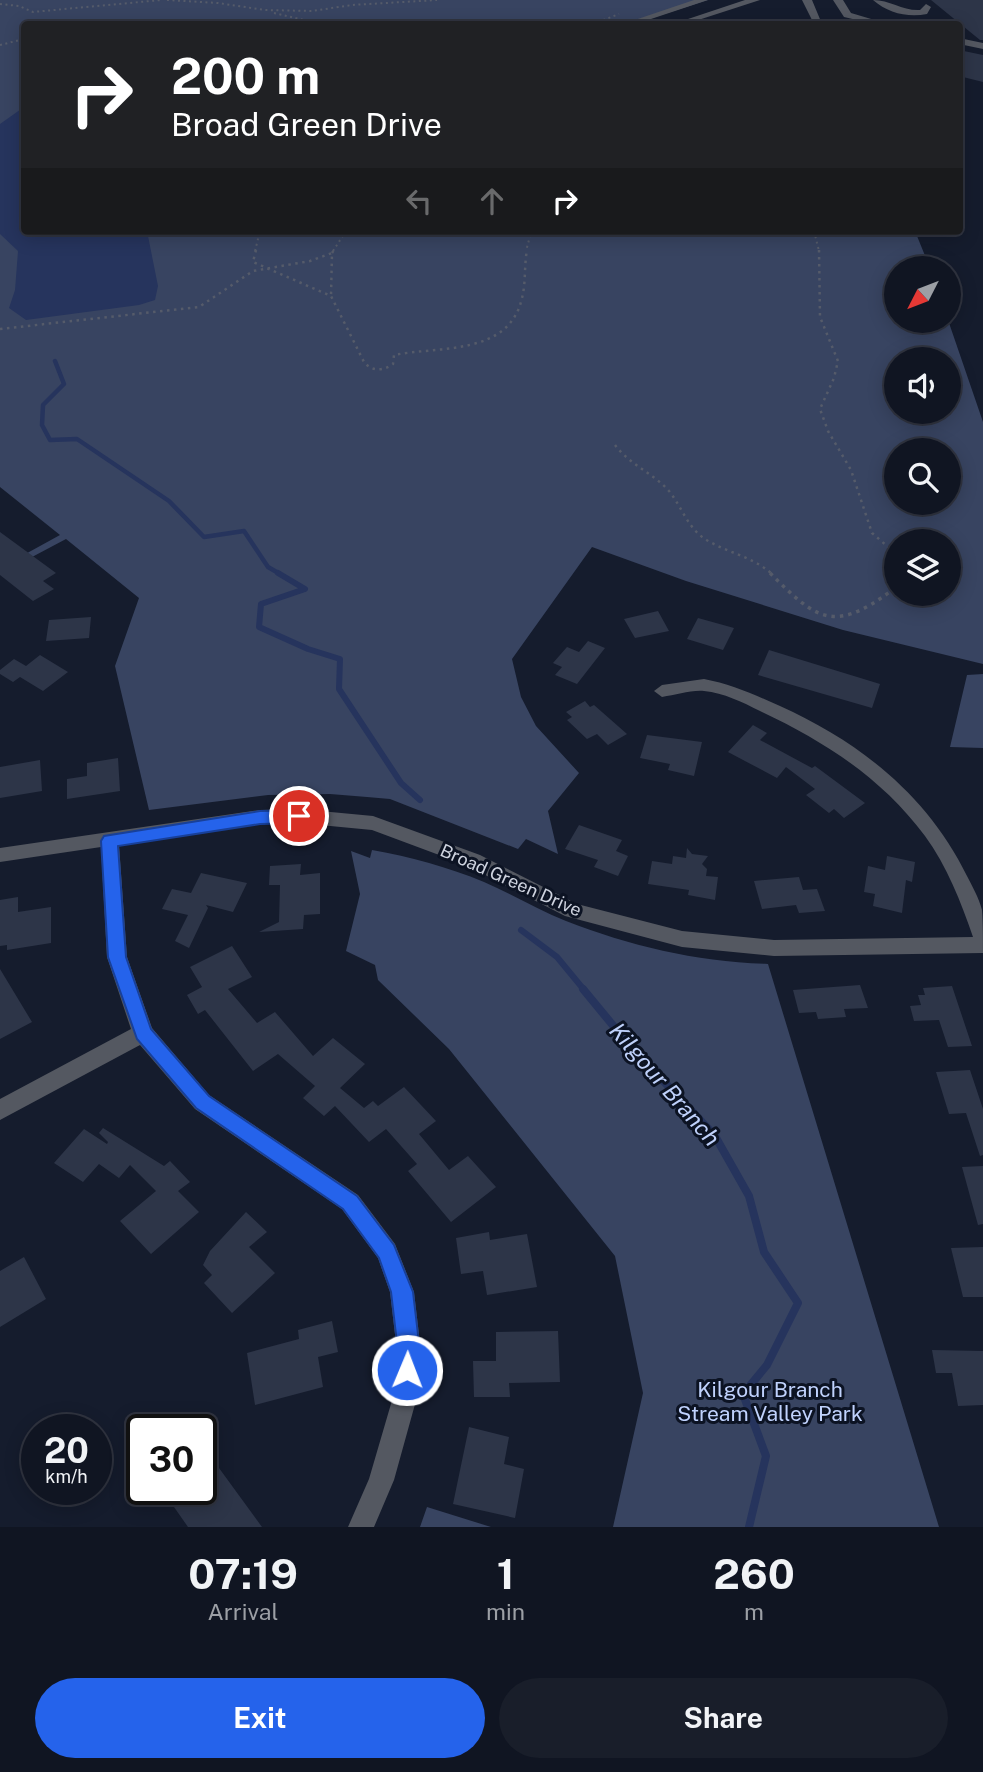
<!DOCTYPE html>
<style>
:root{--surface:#101522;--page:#191e2a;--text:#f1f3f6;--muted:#9c9fa5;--line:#303440;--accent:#2563eb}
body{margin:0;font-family:"Public Sans",sans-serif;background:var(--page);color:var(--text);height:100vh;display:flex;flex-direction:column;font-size:26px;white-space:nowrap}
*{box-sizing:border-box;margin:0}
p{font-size:23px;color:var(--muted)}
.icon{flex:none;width:38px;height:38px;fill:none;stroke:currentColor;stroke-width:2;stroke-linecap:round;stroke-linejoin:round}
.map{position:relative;height:1527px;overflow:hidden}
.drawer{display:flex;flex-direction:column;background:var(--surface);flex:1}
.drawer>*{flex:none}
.banner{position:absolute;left:21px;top:21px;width:942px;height:214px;border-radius:7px;box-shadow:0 4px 18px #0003,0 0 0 2px var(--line);background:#202124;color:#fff;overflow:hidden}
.needle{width:46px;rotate:228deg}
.controls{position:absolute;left:884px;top:256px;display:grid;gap:14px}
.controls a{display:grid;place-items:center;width:77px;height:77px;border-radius:50%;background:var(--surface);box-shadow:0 4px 18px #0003,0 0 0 2px var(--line);font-size:35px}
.speed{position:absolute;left:21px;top:1414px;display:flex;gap:14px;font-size:35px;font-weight:700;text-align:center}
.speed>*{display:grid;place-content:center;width:91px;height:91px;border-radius:50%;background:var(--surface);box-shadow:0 4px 18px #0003,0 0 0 2px var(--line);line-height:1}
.speed small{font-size:18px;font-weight:400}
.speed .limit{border:4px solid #111;border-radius:10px;background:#fff;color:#111}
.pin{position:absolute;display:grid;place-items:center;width:60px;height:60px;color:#fff;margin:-30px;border:4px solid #fff;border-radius:50%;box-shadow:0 2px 7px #0007}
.me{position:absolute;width:77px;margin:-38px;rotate:1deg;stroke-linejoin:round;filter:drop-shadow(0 0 5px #0008)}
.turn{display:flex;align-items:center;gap:24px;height:147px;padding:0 35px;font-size:32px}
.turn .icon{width:91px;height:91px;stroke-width:2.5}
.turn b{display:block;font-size:49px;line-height:60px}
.lanes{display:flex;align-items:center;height:66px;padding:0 35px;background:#0003;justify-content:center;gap:35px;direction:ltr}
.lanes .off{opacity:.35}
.eta{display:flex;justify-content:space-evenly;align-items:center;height:119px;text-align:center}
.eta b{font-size:42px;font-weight:700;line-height:49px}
.cta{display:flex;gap:14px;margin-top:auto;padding:14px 35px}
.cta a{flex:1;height:80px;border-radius:42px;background:var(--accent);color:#fff;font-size:28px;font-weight:700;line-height:80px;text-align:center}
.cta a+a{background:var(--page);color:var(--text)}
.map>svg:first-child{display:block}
.green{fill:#384461;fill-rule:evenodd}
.water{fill:#26345d}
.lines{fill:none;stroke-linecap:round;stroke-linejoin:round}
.stream-far2{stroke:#26345d;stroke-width:4.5}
.stream-far1{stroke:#26345d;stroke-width:6}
.stream{stroke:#26345d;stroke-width:8}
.building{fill:#2d3548}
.path-far2{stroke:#555b6a;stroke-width:2;stroke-dasharray:2 3.5;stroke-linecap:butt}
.path-far1{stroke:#555b6a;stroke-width:2.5;stroke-dasharray:2.5 4.5;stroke-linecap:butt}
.path{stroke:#555b6a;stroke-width:3.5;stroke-dasharray:3.5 5;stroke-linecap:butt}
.minor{fill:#545861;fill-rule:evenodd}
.route{fill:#2563eb;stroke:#184099;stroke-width:2}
.labels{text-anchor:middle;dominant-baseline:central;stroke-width:6;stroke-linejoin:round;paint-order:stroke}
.street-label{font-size:18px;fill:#ced3df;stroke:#0c1323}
.near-park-label{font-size:21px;fill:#c0d2fd;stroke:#0c1323}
.near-water-label{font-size:23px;font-style:italic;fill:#bfd1fb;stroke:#0c1323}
</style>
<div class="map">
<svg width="983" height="1527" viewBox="0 0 983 1527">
<rect width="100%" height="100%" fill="#151c2d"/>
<path class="green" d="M0 0H708L633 24H24V231H915L930 268H896V320H948L983 422V664L843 630 686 581 592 547 512 659 521 697 536 726 579 773 548 811 558 854 526 839 518 849 390 799 367 797 330 794 268 795 149 810 115 666 139 598 66 539 0 574V568L60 535 0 487ZM896 359H948V411H896ZM896 450H948V502H896ZM896 541H948V593H896Z
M983 674V748L950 747 967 675Z
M372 850C411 857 448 867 484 882 512 894 538 910 566 921 630 946 698 962 768 964L939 1527H613L643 1393 615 1256 449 1049 378 980 375 965 346 951 360 894 351 851 370 858Z
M427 1507 491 1527H420Z"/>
<path class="water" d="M24 107V231H147L158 286 155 300 139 305 26 320 9 308 15 290 18 251 0 234V124Z"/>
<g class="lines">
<path class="stream-far2" d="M55 361 64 384 43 405 42 425 50 440 77 439 169 501 204 537 244 531 268 567 280 574"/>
<path class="stream-far1" d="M278 573 305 589 261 604 259 627 308 649 340 659 339 689 401 783 420 800
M521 930 557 957 585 991"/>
<path class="stream" d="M583 989 625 1040 715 1136 749 1196 764 1252 798 1303 767 1365 743 1394 766 1456 749 1527"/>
</g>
<path class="building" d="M931 0H983V40H980Z
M959 50 983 55V82L959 76Z
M0 532 56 573 43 581 54 589 33 601 0 575Z
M658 611 669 631 635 638 624 619Z
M91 617 89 638 46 641 49 620Z
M698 618 734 628 723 650 687 639Z
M588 641 605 648 577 684 555 675 562 667 553 663 567 647 579 652Z
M769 650 880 684 872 708 758 675Z
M40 655 68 672 43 691 20 677 13 682 0 674V670L14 659 26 666Z
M585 701 590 707 594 705 627 734 608 745 597 734 587 739 567 720 572 717 566 712Z
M753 725 767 733 760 740 812 768 815 766 865 803 844 818 834 809 829 813 806 795 815 789 786 767 777 778 728 752Z
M647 735 702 742 694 776 668 770 670 764 640 758Z
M118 758 120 791 67 799V779L87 776V763Z
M40 760 42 791 0 798V767Z
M579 825 622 840 616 851 628 856 618 876 594 867 598 860 565 849Z
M687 848 692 854 708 856 702 864 707 869 706 876 718 877 715 900 688 895 689 890 648 884 652 861 672 864 673 856 686 858Z
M887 856 915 862 912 882 906 880 902 913 873 906 875 894 864 892 868 866 885 870Z
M301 864 300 875 320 873V914L304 915 303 929 259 932 279 922 280 885H269L270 866Z
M201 873 247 883 233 912 206 905 208 908 189 948 175 941 188 915 162 909 172 889 191 893Z
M799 877 803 890 817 889 825 911 799 913 796 905 762 909 754 881Z
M18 897V912L51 907V943L7 950V945L0 946V900Z
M232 946 252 977 228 989 257 1023 275 1012 313 1056 333 1038 365 1064 340 1088 364 1108 373 1101 378 1106 404 1087 436 1121 419 1134 449 1170 468 1156 496 1187 451 1222 408 1171 417 1164 386 1129 369 1142 335 1106 324 1116 303 1098 315 1086 278 1054 253 1071 205 1010 198 1014 187 995 202 987 190 967Z
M0 969 32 1022 0 1039Z
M860 985 868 1008 844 1009 846 1017 818 1019 816 1012 799 1013 793 990Z
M952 986 972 1046 948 1047 939 1020 914 1021 910 1006 921 1005 918 995H925L923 988Z
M970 1070 983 1109V1155L980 1156 966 1113 949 1114 936 1072Z
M103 1128 164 1166 170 1161 190 1182 178 1191 199 1212 151 1254 120 1221 156 1191 130 1165 119 1178 99 1164 83 1182 54 1163 84 1129 107 1144 108 1142 99 1133Z
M983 1166V1224L978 1225 962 1167Z
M246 1212 267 1232 249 1247 275 1273 232 1313 204 1283 212 1275 203 1265 210 1251Z
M489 1232 490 1240 527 1234 537 1287 487 1295 483 1271 461 1274 456 1238Z
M983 1247V1297H963L951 1248Z
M24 1257 46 1299 0 1327V1271Z
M332 1321 338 1352 318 1357 323 1387 255 1405 247 1353 299 1339 298 1330Z
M558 1331 560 1382 509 1383 510 1397H474L473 1361H496V1332Z
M932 1350 983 1351V1405L958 1406 952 1373H936Z
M469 1427 509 1437 504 1464 524 1469 515 1518 453 1504Z
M219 1468 262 1527H188L174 1507 195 1489H201V1484Z"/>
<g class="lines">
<path class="path-far2" d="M167 0 218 3 265 10 312 11 352 5 437 0
M0 4 19 6 33 12 161 0
M274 13 321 24
M593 24 619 14
M0 45 24 39
M526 231 530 236 526 251
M814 231 819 251
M255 251 260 231
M333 251 346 231"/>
<path class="path-far1" d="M256 250 253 262 331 296 364 362C372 372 383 371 393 364L394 355C439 346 509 356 522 298 526 283 524 266 527 250
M819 250 820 317 838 361 834 378 820 409 828 431 851 470 872 533 894 552 892 574
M332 253 334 250
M0 329 199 307 253 271 310 261 332 253 331 296
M615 445C630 465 653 473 669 491 682 507 687 527 705 539 727 553 752 556 772 574"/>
<path class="path" d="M770 573C816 619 833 634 891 591L892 573"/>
<path class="minor" d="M694 0H708L636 24H623Z
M745 0H760L686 24H673Z
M802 0H812L822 24H814Z
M833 0H843L851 13 888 24H874L844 17Z
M873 0C890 0 903 11 920 10L926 4 931 7 927 14C908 18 888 13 873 0Z
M959 38 983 43V49L959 44Z
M704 679C731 684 755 695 780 706 860 742 928 796 967 876 972 886 979 898 982 910 983 923 983 940 983 953L774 956 682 947 565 916 466 865 372 830 299 823 260 824 119 845 127 957 152 1028 209 1095 358 1195 395 1244 414 1292 420 1343 417 1397 394 1480 374 1527H348L369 1479 393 1397 396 1343 390 1292 378 1258 342 1209 195 1109 140 1045 0 1120V1099L131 1029 107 957 101 847 0 862V848L260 810 299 809 373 816 480 855 577 904 682 931 774 940 973 937C961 902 947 866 925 836 882 778 824 741 760 711 742 702 724 693 704 691 690 690 676 695 662 697L654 691 662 685Z"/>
</g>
<path class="route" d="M299 810 307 816 299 823 260 824 118 846 126 957 151 1029 209 1096 357 1196 394 1245 413 1292 419 1343 417 1370 414 1378 407 1381 399 1378 396 1370 397 1343 391 1292 379 1258 343 1209 196 1108 137 1039 108 957 101 841 104 836 260 811Z"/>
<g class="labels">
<g class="street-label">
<text transform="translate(511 880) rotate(24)">Broad Green Drive</text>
</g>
<g class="near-park-label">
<text x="770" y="1389">Kilgour Branch<tspan x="770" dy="24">Stream Valley Park</tspan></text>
</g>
<g class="near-water-label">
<text transform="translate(665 1084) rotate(49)">Kilgour Branch</text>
</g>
</g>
</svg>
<div class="controls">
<a><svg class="needle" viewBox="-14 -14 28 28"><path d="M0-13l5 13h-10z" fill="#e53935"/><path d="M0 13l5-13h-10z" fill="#9c9fa5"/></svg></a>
<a><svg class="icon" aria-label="sound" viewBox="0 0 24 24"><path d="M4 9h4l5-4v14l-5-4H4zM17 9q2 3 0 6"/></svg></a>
<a><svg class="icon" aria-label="search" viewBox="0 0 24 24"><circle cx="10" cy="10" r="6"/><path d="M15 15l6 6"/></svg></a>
<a><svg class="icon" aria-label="layers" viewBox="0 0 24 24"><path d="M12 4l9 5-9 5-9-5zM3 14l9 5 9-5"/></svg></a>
</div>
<div class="speed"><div>20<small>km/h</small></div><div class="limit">30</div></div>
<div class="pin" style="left:299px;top:816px;background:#d93025"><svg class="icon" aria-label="arrive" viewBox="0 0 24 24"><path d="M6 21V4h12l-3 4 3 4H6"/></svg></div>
<svg class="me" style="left:407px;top:1370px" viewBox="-20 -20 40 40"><circle r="17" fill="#2563eb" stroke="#fff" stroke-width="3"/><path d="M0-11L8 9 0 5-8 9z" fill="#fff"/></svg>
<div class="banner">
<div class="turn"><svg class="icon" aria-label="right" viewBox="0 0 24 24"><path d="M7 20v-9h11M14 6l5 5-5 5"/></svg><div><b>200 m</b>Broad Green Drive</div></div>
<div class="lanes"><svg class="icon off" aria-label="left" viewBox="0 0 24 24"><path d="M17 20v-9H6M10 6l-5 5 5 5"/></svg><svg class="icon off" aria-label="ahead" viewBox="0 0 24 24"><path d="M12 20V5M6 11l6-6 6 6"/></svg><svg class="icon" aria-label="right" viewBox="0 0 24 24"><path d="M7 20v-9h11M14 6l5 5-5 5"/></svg></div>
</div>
</div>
<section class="drawer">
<div class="eta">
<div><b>07:19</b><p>Arrival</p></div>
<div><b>1</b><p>min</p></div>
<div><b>260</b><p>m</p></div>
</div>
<div class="cta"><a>Exit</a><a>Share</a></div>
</section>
